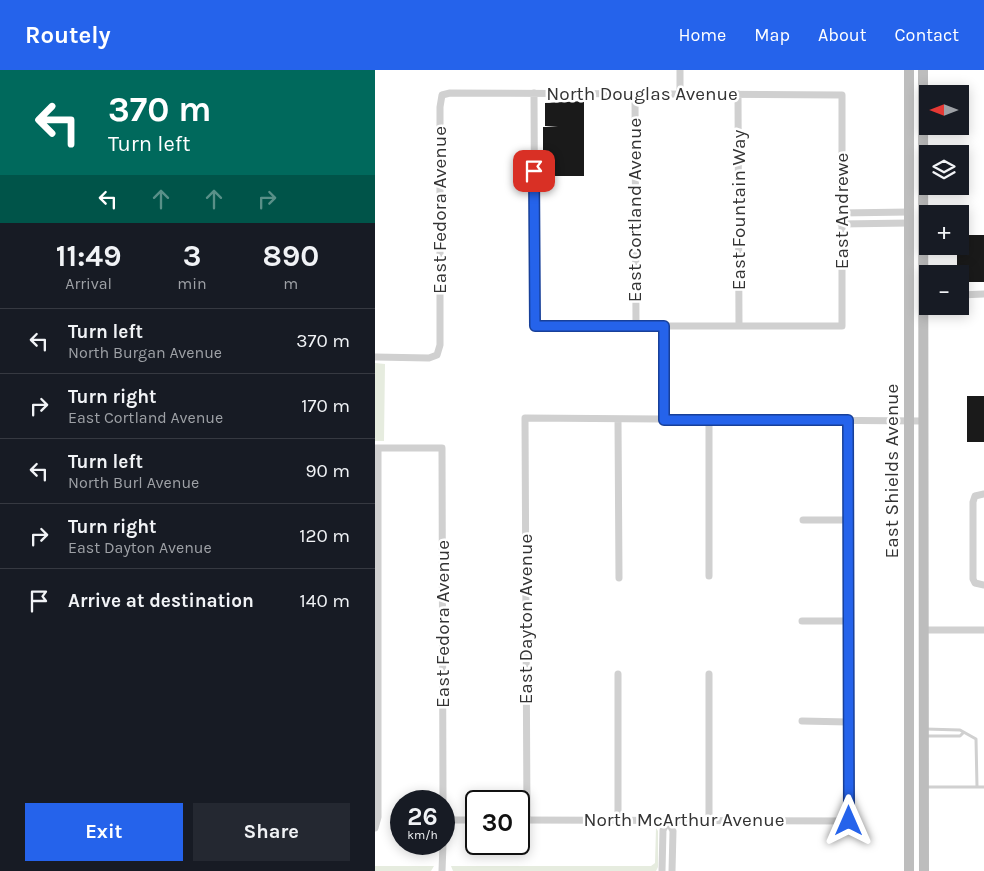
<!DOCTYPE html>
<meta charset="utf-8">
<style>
:root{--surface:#171b24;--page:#242831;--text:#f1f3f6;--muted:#9ea1a6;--line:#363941;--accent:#2563eb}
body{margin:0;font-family:Karla,sans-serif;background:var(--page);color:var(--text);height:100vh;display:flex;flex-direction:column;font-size:19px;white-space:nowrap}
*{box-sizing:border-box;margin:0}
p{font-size:16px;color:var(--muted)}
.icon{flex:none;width:28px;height:28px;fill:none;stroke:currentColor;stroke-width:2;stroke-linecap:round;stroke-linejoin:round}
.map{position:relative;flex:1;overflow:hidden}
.sheet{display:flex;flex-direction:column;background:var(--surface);width:375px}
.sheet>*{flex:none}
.banner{background:#00695c;color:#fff;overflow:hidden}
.needle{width:32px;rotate:270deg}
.buttons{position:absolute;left:544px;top:15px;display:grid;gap:10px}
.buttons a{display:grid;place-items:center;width:50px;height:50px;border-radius:0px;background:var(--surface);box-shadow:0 2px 12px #0003;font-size:25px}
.speed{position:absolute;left:15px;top:720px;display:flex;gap:10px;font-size:25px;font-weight:700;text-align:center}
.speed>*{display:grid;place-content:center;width:65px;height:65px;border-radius:50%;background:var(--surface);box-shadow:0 2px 12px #0003;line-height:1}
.speed small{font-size:12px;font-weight:400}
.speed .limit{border:2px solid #111;border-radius:8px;background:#fff;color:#111}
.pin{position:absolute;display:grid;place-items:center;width:42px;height:42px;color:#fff;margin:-21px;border-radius:10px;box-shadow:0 2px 8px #0006}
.me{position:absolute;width:55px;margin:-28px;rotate:0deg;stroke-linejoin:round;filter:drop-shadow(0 0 4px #0008)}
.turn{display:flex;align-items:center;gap:18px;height:105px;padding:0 25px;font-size:22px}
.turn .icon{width:65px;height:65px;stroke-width:2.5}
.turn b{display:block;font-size:35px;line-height:42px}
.lanes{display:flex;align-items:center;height:48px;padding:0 25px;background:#0003;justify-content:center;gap:25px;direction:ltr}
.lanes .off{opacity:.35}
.eta{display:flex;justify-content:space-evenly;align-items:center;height:85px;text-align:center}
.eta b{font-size:30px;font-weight:700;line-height:35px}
.primary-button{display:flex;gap:10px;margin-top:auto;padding:10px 25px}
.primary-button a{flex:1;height:58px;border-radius:0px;background:var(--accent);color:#fff;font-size:20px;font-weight:700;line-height:58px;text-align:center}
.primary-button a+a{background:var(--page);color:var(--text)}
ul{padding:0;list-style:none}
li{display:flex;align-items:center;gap:15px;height:65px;padding:0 25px;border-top:1px solid var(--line)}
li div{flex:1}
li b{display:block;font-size:19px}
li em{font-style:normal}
header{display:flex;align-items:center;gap:30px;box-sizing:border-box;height:70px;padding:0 25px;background:var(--accent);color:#fff}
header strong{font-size:24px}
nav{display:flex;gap:28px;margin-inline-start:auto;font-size:18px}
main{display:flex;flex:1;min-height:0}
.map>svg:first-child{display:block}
.green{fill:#e6ecdf}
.building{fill:#1a1a1a}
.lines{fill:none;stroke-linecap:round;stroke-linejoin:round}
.service{stroke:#d0d0d0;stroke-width:3}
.minor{stroke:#d0d0d0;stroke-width:7}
.secondary{stroke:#bdbdbd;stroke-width:10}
.route-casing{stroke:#184099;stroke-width:12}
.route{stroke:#2563eb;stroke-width:9}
.labels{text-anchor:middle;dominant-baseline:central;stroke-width:5;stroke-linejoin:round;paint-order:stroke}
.street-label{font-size:19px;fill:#333;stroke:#fff}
</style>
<header>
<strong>Routely</strong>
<nav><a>Home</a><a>Map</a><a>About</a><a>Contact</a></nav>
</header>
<main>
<section class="sheet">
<div class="banner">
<div class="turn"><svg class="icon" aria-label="left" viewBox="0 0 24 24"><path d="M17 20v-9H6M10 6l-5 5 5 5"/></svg><div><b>370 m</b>Turn left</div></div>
<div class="lanes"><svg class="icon" aria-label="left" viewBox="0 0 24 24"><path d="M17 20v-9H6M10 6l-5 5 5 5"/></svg><svg class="icon off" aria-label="ahead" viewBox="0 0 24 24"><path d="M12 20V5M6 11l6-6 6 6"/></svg><svg class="icon off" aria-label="ahead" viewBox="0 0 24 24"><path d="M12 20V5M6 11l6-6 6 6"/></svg><svg class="icon off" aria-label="right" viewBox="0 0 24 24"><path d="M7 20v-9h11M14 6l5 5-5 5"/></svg></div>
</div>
<div class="eta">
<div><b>11:49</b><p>Arrival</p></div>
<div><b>3</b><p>min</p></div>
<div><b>890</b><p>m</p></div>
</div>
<ul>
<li><svg class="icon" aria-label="left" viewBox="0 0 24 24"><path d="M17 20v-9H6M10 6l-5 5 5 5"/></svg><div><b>Turn left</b><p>North Burgan Avenue</p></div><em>370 m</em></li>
<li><svg class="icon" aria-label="right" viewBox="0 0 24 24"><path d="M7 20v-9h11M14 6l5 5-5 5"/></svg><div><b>Turn right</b><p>East Cortland Avenue</p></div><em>170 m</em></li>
<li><svg class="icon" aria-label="left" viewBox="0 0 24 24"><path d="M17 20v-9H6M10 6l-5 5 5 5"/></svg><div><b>Turn left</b><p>North Burl Avenue</p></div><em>90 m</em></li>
<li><svg class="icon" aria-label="right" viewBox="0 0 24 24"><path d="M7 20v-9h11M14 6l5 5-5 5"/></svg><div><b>Turn right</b><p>East Dayton Avenue</p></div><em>120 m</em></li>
<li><svg class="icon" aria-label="arrive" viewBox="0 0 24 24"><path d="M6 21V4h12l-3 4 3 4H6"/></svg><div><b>Arrive at destination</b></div><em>140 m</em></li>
</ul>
<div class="primary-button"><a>Exit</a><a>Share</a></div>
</section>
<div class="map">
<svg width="609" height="801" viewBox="0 0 609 801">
<rect width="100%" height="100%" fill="#fff"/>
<path class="green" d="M0 293 10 294 9 371H0Z
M281 758 283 761V797L281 801H78L76 796H276L280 793Z
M0 796H59L56 801H0Z"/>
<path class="building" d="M209 31V106H168V57H183L170 56V33Z
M585 165H609V212H585V204H582V176H585Z
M592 326H609V372H592Z"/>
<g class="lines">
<path class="service" d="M550 659 585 660 601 669 602 717
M550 666H585L588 663
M552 717H609"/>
<path class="minor" d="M305 0V23
M260 24 261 256
M363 24 364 256
M466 143 534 142
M466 154 534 153
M585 225 609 224
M0 287 54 288 62 285 65 275V37L67 25 75 23 467 25V256H160L159 23
M243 350 244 508
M289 350V256
M0 378H67L68 731
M609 424 600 426 598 432V509L600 513 609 515
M428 450H473
M334 506V350
M427 551H473
M548 560H609
M243 604V750
M334 604V750
M427 651 473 652
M69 750H101
M144 750 474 751 473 350
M152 750 150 348 548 351
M293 751 298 761 297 801
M0 758 3 747V378
M67 801 68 774
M287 801 288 760 293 751"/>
<path class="secondary" d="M534 0V801
M548 0 549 801"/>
</g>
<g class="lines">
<defs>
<path id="route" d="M159 101 160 256H289V350H473L474 751"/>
</defs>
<use href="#route" class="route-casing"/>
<use href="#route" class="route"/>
</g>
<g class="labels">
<g class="street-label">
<text x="267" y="24">North Douglas Avenue</text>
<text transform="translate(65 140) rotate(-90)">East Fedora Avenue</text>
<text transform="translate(260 140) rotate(-90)">East Cortland Avenue</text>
<text transform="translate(364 140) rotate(-90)">East Fountain Way</text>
<text transform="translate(467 141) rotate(-90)">East Andrewe</text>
<text transform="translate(517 401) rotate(-90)">East Shields Avenue</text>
<text transform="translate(151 549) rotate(-90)">East Dayton Avenue</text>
<text transform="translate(68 554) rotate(-90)">East Fedora Avenue</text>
<text x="309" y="750">North McArthur Avenue</text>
</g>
</g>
</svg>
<div class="buttons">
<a><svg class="needle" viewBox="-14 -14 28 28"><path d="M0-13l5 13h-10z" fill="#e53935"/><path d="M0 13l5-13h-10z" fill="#9ea1a6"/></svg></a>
<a><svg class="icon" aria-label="layers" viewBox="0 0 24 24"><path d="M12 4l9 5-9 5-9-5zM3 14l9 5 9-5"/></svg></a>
<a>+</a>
<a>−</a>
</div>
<div class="speed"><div>26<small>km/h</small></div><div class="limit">30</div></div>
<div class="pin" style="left:159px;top:101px;background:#d93025"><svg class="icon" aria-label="arrive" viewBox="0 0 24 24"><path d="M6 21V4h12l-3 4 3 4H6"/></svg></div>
<svg class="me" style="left:474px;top:751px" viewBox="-20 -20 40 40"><path d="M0-17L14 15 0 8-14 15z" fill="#2563eb" stroke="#fff" stroke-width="4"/></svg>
</div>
</main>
